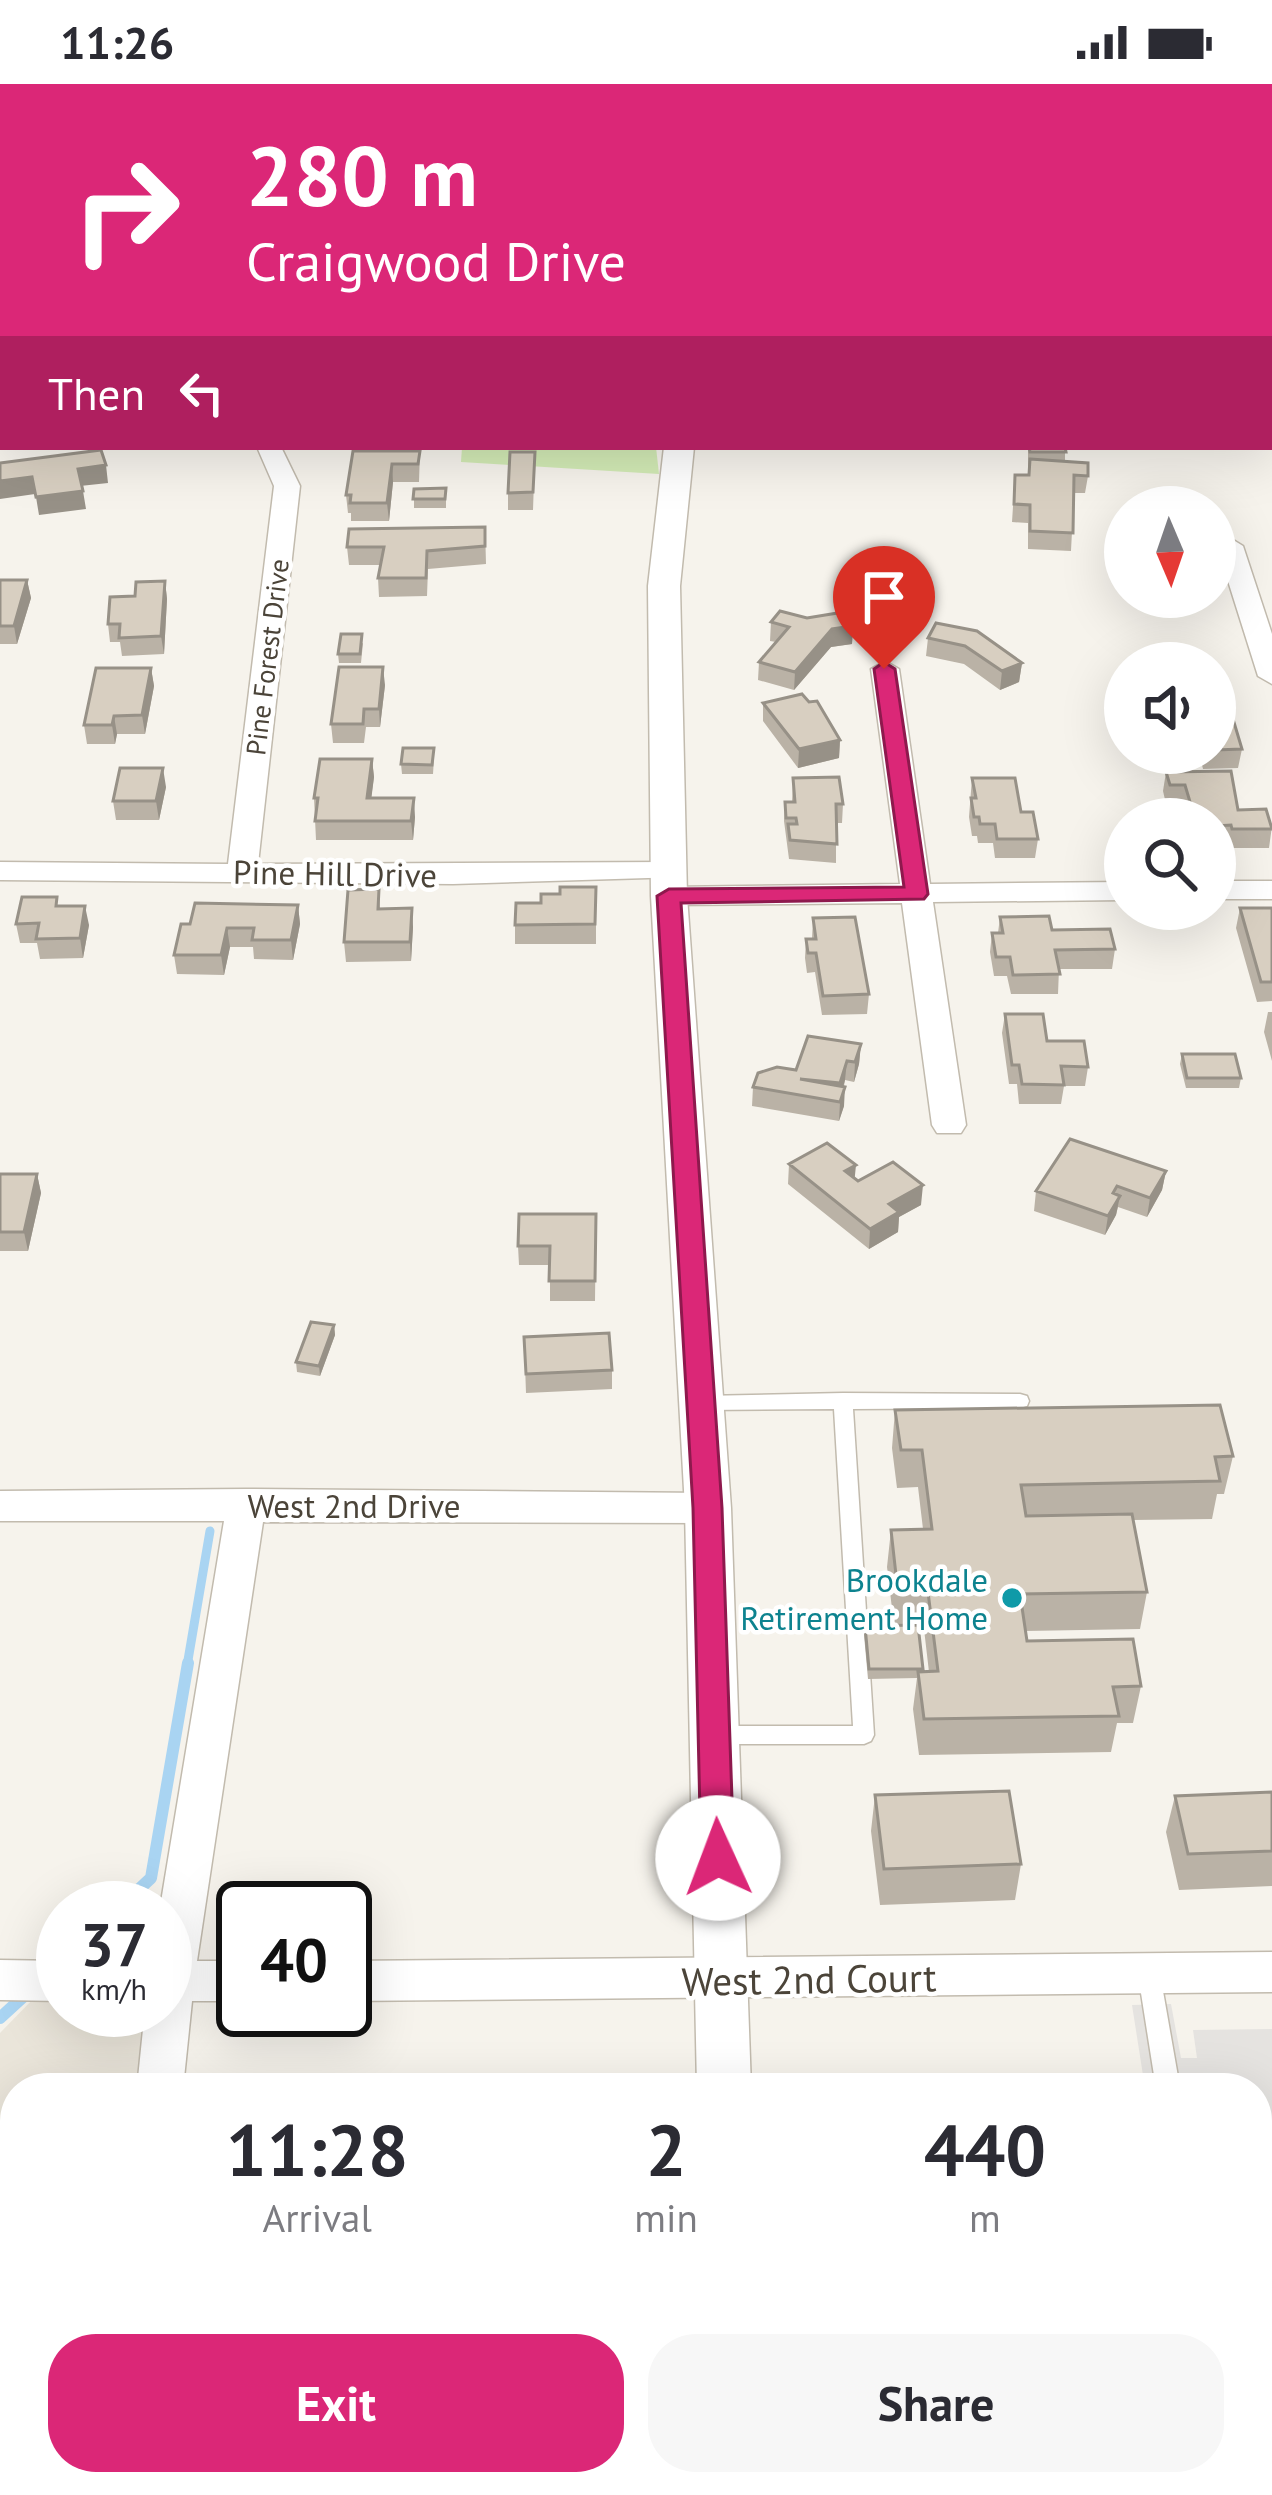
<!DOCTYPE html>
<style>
:root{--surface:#fff;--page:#f7f7f7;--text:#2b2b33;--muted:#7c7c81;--accent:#db2777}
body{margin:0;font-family:"PT Sans",sans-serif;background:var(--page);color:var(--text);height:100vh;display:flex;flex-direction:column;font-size:45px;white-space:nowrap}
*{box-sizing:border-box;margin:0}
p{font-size:39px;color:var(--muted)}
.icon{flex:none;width:66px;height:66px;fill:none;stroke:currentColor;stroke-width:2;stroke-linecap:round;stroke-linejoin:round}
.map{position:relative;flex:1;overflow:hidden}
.drawer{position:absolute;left:0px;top:1989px;width:1272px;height:423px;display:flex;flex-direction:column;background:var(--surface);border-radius:48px 48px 0 0;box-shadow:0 12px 48px #0002}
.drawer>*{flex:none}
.guide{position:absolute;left:0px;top:0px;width:1272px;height:366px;box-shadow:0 12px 48px #0002;background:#db2777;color:#fff;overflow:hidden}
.needle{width:78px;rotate:178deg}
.tools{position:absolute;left:1104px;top:402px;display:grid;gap:24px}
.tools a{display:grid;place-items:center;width:132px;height:132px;border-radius:50%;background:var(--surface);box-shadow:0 12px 48px #0002;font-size:60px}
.speed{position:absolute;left:36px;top:1797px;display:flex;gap:24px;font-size:60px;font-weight:700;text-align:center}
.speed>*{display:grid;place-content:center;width:156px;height:156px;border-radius:50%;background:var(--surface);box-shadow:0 12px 48px #0002;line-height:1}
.speed small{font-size:30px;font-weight:400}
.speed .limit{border:6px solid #111;border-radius:18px;background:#fff;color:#111}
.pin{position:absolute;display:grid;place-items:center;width:102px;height:102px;color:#fff;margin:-123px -51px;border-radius:50% 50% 50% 0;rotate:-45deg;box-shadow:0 0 12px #0007}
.pin .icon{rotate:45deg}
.me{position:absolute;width:132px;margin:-66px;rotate:358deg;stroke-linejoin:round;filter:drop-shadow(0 0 9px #0008)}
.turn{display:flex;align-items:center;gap:42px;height:252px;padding:0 48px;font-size:54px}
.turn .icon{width:156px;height:156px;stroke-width:2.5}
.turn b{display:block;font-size:84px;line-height:102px}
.then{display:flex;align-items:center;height:114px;padding:0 48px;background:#0003;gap:24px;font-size:45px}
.eta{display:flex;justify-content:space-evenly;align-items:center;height:204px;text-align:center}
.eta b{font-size:72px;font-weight:600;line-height:84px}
.cta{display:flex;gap:24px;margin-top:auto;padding:24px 48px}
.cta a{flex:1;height:138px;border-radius:48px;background:var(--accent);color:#fff;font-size:48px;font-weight:600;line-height:138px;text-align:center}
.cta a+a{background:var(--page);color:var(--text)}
.status{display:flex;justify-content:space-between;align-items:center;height:84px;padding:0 60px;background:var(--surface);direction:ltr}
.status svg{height:33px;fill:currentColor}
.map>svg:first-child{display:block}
.residential{fill:#eae5da}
.green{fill:#d2eab5}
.parking{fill:#e5e3e0}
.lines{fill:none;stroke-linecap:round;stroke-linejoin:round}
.stream-far1{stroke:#a9d4f2;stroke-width:9}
.stream{stroke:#a9d4f2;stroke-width:12}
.service-casing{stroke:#c2bbae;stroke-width:3}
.minor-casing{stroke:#c2bbae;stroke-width:3}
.tertiary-casing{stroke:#c2bbae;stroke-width:3}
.service{fill:#fff;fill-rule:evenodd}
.minor{fill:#fff;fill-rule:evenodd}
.tertiary{fill:#fff;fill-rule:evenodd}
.wall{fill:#bab2a6;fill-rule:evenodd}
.shaded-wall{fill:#979187}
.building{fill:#d8cfc1;stroke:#979187;stroke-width:3}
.route{fill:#db2777;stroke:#8e194d;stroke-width:3}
.culture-dot{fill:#0f9aa8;stroke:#fff;stroke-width:4.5}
.labels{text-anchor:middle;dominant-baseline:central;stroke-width:9;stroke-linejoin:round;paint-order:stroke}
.far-street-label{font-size:27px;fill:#4b4439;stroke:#fff}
.street-label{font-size:33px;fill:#4b4439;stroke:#fff}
.culture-label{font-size:33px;fill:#0d838f;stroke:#fff;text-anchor:end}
.near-street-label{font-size:39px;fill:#4b4439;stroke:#fff}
</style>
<div class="status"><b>11:26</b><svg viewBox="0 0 49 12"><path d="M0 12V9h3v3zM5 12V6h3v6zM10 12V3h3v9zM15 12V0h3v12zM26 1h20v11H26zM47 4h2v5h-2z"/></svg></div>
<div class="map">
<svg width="1272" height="2411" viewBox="0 0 1272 2411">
<rect width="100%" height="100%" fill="#f6f3ec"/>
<path class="residential" d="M0 0H627L628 3H3L0 238Z
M36 1912H63V1926H148L139 2004H15V2283H0V1949Z"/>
<path class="green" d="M462 363H656L659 390 461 378Z"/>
<path class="parking" d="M1171 1920 1181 1974H1197L1193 1946 1272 1945V2275H1257V2004H1145L1132 1921Z"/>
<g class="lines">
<path class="stream-far1" d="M187 1582 210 1447"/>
<path class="stream" d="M119 1824 151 1794 188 1579
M0 1934 24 1912"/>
<defs>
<path id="service" d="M843 1309 1020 1310 1027 1312 1029 1317 1027 1322 1020 1324 853 1325 874 1651 871 1657 864 1660H718L711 1657 708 1651 711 1645 718 1642H853L834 1325 702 1326 695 1324 693 1319 695 1314 702 1312Z
M1149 1880 1157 1883 1160 1890 1180 2004H1156L1138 1890 1141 1883Z
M1272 2198V2222L1257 2223V2199Z"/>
<path id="minor" d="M376 0H396V3H376Z
M976 0H997L999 3H978Z
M0 109H3V121H0Z
M0 339H3V353H0Z
M257 363H281L300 402 258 780 670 778 685 787 681 793 453 800 0 796V778L228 780 274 402Z
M1230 454 1243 462 1272 550V600L1258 592 1217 462Z
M885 577 899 585 930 800 1125 798V816L933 818 966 1041 961 1049H937L932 1041 902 819 669 821 654 812 669 803 900 800 871 585Z
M1215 797H1272V815H1215Z
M246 1405 708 1409 722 1414 727 1424 722 1434 708 1439 263 1438 197 1877H243V1917H192L183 2004H137L145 1926H165V1824H160L224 1437H0V1407Z
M1272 1868V1908L345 1917V1877Z
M0 1876 63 1877V1917L0 1916Z
M15 2306V2356L0 2357V2307Z
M80 2397H132L128 2411H76Z"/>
<path id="tertiary" d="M632 0H656L657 3H633Z
M0 239H3V255H0Z
M664 363H694L680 502 687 812 731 1424 751 2004H697L685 1424 651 812 648 502Z
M705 2397H765V2411H705Z"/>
</defs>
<use href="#service" class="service-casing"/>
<use href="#minor" class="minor-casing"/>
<use href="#tertiary" class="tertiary-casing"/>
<use href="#service" class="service"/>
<use href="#minor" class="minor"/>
<use href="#tertiary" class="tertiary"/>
</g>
<path class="wall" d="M1269 94 1272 101V157H1269Z
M0 276H3V310H0Z
M1028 363H1065V377L1088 392 1085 409H1074L1071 467 1028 465V439L1012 438 1015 391H1028Z
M353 367H420L419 398H393L389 437H351V429H348L346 411Z
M535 368 533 426H508V409Z
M446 404V424H414V405Z
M485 443 486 480 428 485 427 512 379 513 378 494 380 481H349L347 463Z
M0 496H27L31 514 17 560H0Z
M165 497 167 515 164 570 122 572 120 558H110L108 540 135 512Z
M807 534 853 542 852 560 831 563 794 606 758 596 759 578 776 558 770 557 771 538Z
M936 539 1022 579 1019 598 1000 606 964 580 926 572 928 554Z
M363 559 361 579H339L338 570Z
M151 584 154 602 145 650H117L115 660H87L84 641Z
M385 601 380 643H366L364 659H333L331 640Z
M763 619 840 656 839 674 798 684 763 637Z
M1215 628 1226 635 1242 665 1238 684 1203 685 1199 669H1215Z
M1151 669H1197L1152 674Z
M434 674 433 690H402L401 680Z
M372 675 374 693 371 714 415 733 413 756H316L314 714Z
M1166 688 1272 742 1269 764H1228L1227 760H1215V735H1181L1182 729H1184L1181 720H1166L1163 707Z
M793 694 843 720 842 739H836V779L789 775 784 737 785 718H792Z
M972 694 1021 728 1038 755 1035 774H995L993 759H978L977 752H972L969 733Z
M166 703 159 736H116L113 717Z
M596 803V860H515V841L541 819 560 810Z
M379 805 380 824 413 843 411 877 346 878 344 858Z
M298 821 300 840 293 876 254 875 253 863H230L224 891 177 890 174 871 190 840Z
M59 822 89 841 83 874 40 875 37 859H20L16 840Z
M1240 824H1272V917L1257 918 1236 844Z
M1000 833 1052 846 1115 865 1112 885H1059L1058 910H1011L1007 892H994L990 868 992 849H998Z
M813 834 869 910 867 930 822 931 815 888 807 889 805 874 806 855H812Z
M1268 928H1272V977L1264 948Z
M1005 930 1088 983 1085 1002H1064L1061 1020H1019L1017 1000H1009L1002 949Z
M861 960 859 980 854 998 845 996 844 1002V1022L839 1037 752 1022 753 1003Z
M1182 970 1241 994 1239 1004H1186L1180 980Z
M789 1080 855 1095 921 1121 899 1133 898 1148 869 1165 788 1100Z
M1166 1087 1162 1106 1147 1133 1118 1123 1116 1131 1105 1151 1034 1127 1036 1107Z
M0 1090H37L41 1109 28 1167H0Z
M596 1130 595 1217H550V1181H519L518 1162Z
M334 1241 335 1251 320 1292 297 1288 296 1278Z
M524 1253 612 1286V1305L526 1309Z
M895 1326 1233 1372 1224 1410H1217L1212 1435 1133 1436 1147 1508 1140 1545 1025 1547 1027 1557 1141 1602 1133 1639H1117L1111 1668 919 1671 913 1625 917 1594 868 1595 864 1551 865 1542 894 1541 887 1483 891 1446 923 1445 918 1403 897 1404 892 1364ZM918 1545H924L929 1588H922Z
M1272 1708V1802L1179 1806 1166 1748 1175 1712Z
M875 1711 1021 1780 1015 1816 880 1821 871 1747Z"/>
<path class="shaded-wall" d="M392 380 393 398 389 437 387 419Z
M106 381 108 399 80 402 78 385Z
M32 393 35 410 0 415V397Z
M83 407 86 425 39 431 36 413Z
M27 496 31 514 17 560 14 542Z
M165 497 167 515 164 570 161 552Z
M853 542 852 560 831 563 794 606 795 588 832 545Z
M1022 579 1019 598 1000 606 1002 587Z
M383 583 385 601 380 643 379 625Z
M151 584 154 602 145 650 142 631Z
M114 632 117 650 115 660 112 641Z
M840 656 839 674 798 684 799 665Z
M372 675 374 693 369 733 367 714Z
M163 684 166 703 159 736 156 717Z
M414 714 415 733 413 756 411 737Z
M298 821 300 840 293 876 291 856Z
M85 822 89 841 83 874 80 854Z
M412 824 413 843 411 877 410 858Z
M227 844 230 863 224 891 221 871Z
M861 960 859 980 854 998 855 978Z
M847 977 845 996 839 1018 840 999Z
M845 1003 844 1022 839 1037 840 1018Z
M856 1081 854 1101 845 1087Z
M1166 1087 1162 1106 1147 1133 1150 1114Z
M37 1090 41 1109 28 1167 24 1148Z
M923 1101 921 1121 899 1133 898 1148 869 1165 870 1145 889 1120Z
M1120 1112 1116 1131 1105 1151 1108 1132Z
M334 1241 335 1251 320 1292 319 1282Z"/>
<path class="building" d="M1269 94 1272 101V140H1269Z
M0 276H3V293H0Z
M1029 363H1065L1066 368H1030Z
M101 366 106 381 78 385 83 407 36 413 32 393 0 397V379Z
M353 367H420L418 380H392L387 419H350L351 411H346Z
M510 368H535L533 408 508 409Z
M1030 375 1088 379V392L1074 391 1073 449 1030 447V421L1014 420 1015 391H1029Z
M446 404 445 415H413L414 405Z
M485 443V462L427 467 426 494H378L384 463H347L349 445Z
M0 496H27L14 542H0Z
M165 497 161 552 119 554 120 540H108L110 513 135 512 136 498Z
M780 527 807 534 844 528 853 542 832 545 795 588 759 578 789 543 771 538Z
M936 539 977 547 1022 579 1002 587 965 562 928 554Z
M341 550H362L360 570H338Z
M339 583H383L379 625H364L363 640H331Z
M96 584H151L142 631 114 632 112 641H84Z
M802 610 809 618 817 617 840 656 799 665 763 619Z
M1215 628H1224L1226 635H1233L1242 665 1215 666Z
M403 664H434L432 681 401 680Z
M320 675H372L367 714H414L411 737H315L318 714H314Z
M120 684H163L156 717H113Z
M1231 687 1238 726 1266 725 1272 745H1232L1231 741 1215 742V735H1184L1182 729 1193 728 1185 701H1170L1166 688Z
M839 693 843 720H836L837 760 790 756 788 740H797L796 734H786L785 718H795L793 694Z
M972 694H1015L1021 728H1033L1038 755H997L995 740H980L979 733H974L971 714H976Z
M560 803H596L595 840 515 841 516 819H541V810H560Z
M379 805 378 825 412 824 410 858H344L348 806Z
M22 813H57L56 822H85L80 854 36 855 39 839 16 840Z
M195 819 298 821 291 856H252L254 844H227L221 871H174L181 840H190Z
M1240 824H1272V898H1261Z
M1049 832 1052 846 1110 845 1115 865 1055 866 1060 890 1013 891 1010 873H996L992 849H1003L1000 833Z
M855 833 869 910 823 912 816 869H808L806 855H816L813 834Z
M1005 930H1043L1047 957H1084L1088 983 1061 982 1064 1001 1022 1000 1019 981H1012Z
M808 952 861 960 855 978 847 977 840 999 800 995 845 1003 840 1018 753 1003 758 989 777 983 796 986Z
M1182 970H1235L1241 994H1187Z
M1070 1055 1166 1087 1150 1114 1117 1102 1113 1109 1120 1112 1108 1132 1036 1107Z
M827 1059 856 1081 845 1087 858 1097 893 1078 923 1101 889 1120 899 1128 870 1145 789 1080Z
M0 1090H37L24 1148H0Z
M519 1130H596L595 1197H549L550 1162H518Z
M311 1238 334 1241 319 1282 296 1278Z
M609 1249 612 1286 526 1290 524 1253Z
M1220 1321 1233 1372 1215 1373 1220 1397 1021 1401 1026 1432 1132 1430 1147 1508 1020 1510 1027 1557 1133 1555 1141 1602 1113 1603 1119 1632 924 1635 918 1588 938 1587 928 1508 898 1509 891 1446 932 1445 922 1366H901L895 1326Z
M918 1541 923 1585H869L865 1542Z
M1009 1707 1021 1780 884 1785 875 1711Z
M1272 1708V1767L1188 1770 1175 1712Z"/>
<path class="route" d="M884 578 895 585 928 810 924 815 681 819 722 1424 734 1774 730 1784 718 1788 706 1784 701 1774 693 1424 657 812 669 805 904 803 874 585Z"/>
<circle class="culture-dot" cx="1012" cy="1514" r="12"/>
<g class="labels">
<g class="far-street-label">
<text transform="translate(267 573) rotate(-83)">Pine Forest Drive</text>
</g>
<g class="street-label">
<text transform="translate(335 789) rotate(1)">Pine Hill Drive</text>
<text x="354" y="1421">West 2nd Drive</text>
</g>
<g class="culture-label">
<text x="988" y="1495">Brookdale<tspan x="988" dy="38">Retirement Home</tspan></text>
</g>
<g class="near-street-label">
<text transform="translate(809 1895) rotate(-1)">West 2nd Court</text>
</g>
</g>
</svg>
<div class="tools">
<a><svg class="needle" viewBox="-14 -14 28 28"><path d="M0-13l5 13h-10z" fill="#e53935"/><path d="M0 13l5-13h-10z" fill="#7c7c81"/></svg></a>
<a><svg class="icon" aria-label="sound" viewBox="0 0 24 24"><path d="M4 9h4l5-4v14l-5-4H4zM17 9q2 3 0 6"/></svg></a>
<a><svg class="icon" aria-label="search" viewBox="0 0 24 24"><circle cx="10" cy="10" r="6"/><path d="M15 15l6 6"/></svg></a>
</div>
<div class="speed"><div>37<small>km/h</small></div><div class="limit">40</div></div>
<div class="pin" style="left:884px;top:585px;background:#d93025"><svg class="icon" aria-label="arrive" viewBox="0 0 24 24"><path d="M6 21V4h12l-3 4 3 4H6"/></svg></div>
<svg class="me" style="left:718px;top:1774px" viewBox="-20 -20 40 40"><circle r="19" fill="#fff"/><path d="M0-13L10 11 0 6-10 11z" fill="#db2777"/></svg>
<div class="guide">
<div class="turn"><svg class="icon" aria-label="right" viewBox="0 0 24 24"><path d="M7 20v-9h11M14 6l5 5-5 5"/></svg><div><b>280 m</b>Craigwood Drive</div></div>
<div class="then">Then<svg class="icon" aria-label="left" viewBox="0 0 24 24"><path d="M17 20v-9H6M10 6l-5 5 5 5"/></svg></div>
</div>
<section class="drawer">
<div class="eta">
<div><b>11:28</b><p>Arrival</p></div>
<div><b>2</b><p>min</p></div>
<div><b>440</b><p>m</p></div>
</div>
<div class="cta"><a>Exit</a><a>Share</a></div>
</section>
</div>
